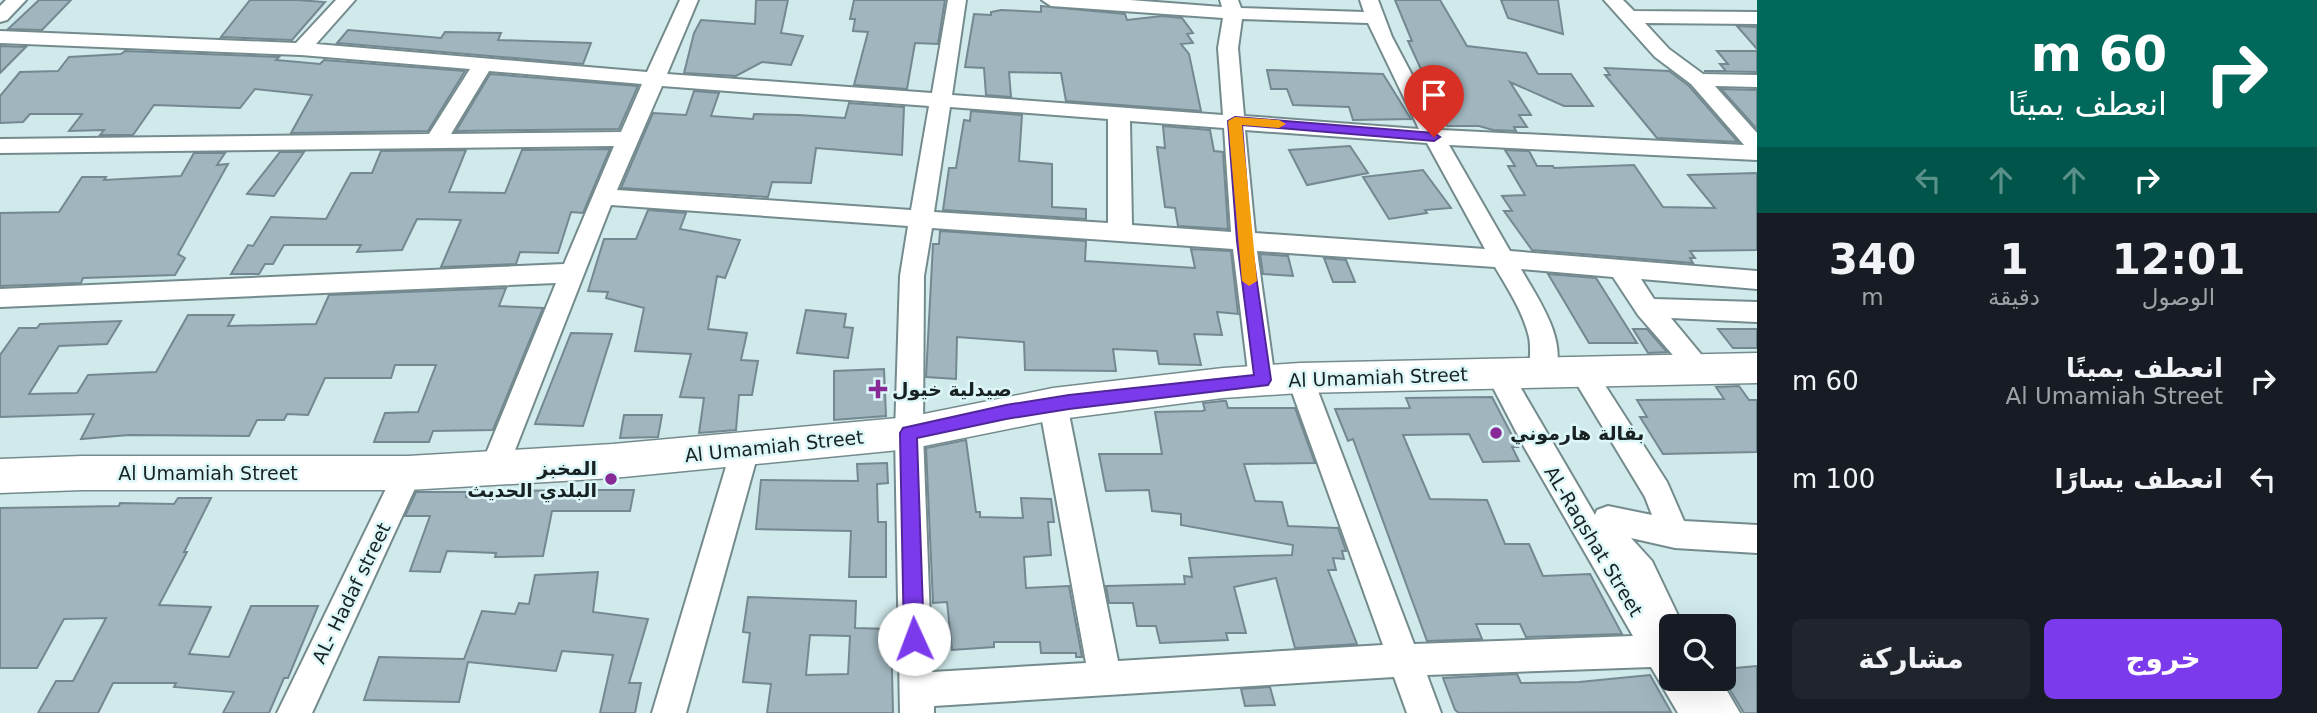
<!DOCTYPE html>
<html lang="ar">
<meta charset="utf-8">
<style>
:root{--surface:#171b24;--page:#20242c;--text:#f1f3f6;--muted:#9ea1a6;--accent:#7c3aed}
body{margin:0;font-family:"DejaVu Sans",Cairo,sans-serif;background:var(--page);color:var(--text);direction:rtl;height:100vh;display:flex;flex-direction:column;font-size:26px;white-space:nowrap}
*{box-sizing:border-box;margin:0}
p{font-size:23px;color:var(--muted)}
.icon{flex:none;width:38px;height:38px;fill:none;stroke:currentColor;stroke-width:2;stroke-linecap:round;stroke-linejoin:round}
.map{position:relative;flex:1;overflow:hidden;direction:ltr}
.side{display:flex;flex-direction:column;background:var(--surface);width:560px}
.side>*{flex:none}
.guide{background:#00695c;color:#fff;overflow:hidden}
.buttons{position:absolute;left:1659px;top:614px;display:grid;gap:14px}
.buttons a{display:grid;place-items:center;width:77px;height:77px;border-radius:10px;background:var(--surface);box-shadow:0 7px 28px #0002;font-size:35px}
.pin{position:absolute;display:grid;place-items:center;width:60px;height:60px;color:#fff;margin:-72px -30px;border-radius:50% 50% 50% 0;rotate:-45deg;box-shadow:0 0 7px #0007}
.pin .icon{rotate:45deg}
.me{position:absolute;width:77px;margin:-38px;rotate:358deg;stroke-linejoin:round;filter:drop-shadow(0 0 5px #0008)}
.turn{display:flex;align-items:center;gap:24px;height:147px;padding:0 35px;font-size:32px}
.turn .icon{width:91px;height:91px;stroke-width:2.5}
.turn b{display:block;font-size:49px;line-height:60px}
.lanes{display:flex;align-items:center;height:66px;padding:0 35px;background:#0003;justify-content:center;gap:35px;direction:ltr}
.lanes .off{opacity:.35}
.eta{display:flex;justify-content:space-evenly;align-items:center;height:119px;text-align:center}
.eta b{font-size:42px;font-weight:600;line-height:49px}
.action{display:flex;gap:14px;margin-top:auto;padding:14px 35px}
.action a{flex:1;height:80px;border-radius:10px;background:var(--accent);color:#fff;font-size:28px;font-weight:600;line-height:80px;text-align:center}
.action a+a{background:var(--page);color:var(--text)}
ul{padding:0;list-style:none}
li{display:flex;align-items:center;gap:21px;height:98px;padding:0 35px}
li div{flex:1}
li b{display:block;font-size:26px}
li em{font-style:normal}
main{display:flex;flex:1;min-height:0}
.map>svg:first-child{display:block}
.building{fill:#a0b5be;stroke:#748891;stroke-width:2;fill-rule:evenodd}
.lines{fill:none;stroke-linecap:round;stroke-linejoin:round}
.street-casing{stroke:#748b8d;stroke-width:4}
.secondary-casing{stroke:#748b8d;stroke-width:3}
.street{fill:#fff;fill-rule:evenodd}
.secondary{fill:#fff;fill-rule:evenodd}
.route{fill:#7c3aed;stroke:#51269a;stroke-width:2}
.slow{fill:#f59e0b}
.poi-dot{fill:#872a95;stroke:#ddf7f9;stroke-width:2.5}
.labels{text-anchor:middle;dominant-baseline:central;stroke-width:5;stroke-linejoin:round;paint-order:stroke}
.street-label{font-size:19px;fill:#192223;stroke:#ddf7f9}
.poi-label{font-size:19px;font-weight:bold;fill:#192223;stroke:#ddf7f9;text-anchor:start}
</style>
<main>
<section class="side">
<div class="guide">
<div class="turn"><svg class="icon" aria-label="right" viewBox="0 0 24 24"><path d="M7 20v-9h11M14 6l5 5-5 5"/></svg><div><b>60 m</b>انعطف يمينًا</div></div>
<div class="lanes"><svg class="icon off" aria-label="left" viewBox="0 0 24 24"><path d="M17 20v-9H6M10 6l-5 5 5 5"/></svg><svg class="icon off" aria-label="ahead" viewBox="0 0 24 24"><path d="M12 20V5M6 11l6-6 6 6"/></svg><svg class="icon off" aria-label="ahead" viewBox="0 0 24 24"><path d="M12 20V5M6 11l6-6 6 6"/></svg><svg class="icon" aria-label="right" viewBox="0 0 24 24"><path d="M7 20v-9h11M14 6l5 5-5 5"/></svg></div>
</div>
<div class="eta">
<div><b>12:01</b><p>الوصول</p></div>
<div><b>1</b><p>دقيقة</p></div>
<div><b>340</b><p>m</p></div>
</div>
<ul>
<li><svg class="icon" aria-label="right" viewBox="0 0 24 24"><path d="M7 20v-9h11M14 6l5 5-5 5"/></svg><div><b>انعطف يمينًا</b><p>Al Umamiah Street</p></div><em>60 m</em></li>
<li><svg class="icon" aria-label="left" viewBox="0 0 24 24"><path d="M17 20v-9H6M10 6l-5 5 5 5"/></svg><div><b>انعطف يسارًا</b></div><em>100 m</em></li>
</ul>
<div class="action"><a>خروج</a><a>مشاركة</a></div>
</section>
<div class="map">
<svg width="1757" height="713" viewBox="0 0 1757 713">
<rect width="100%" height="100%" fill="#d0e9eb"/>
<path class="building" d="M39 0H71L42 30 8 29Z
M250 0H297L325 2 292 40 221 37Z
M756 0H788L781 33 803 36 791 65 762 62 736 76 684 73 694 33 701 20 755 24Z
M854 0H945L938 44 915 43 907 89 854 85 868 32 853 31 855 19H850Z
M1395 0H1440L1467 46 1526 53 1538 74H1571L1593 106H1564L1510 82 1531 115H1519L1527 127H1514L1516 131 1493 130 1479 126H1447L1408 41H1412Z
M1501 0H1558L1563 34 1508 18Z
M1041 6 1125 14 1127 20 1162 16 1182 18 1193 33 1187 34 1193 43 1181 44 1189 54 1201 111 1066 101 1061 73 1009 72 1011 97 986 95 984 68 965 67 974 14 991 15V12L1001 10 1041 12Z
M1737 26 1757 27V49Z
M348 30 441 38 445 32 501 33 498 40 591 43 583 64 337 43Z
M0 46 26 47 0 73Z
M125 51 279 57 276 60 320 64 324 60 465 71 428 131 291 133 312 95 255 89 240 108 154 105 133 135H100L104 130 69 131 82 114H30L23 122 0 123V96L20 72 58 71 69 57 121 54Z
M1717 51H1757V72L1704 71H1726L1720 64H1728Z
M1605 68 1669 71 1689 86 1738 142 1657 138 1605 75H1610Z
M1267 70 1383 74 1411 119 1353 120 1349 107 1293 105 1287 89H1271Z
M490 74 638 86 619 129 456 131Z
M1721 89 1757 90V129Z
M694 91 719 93 711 116 753 119 754 114 798 115 845 118 849 103 904 107 902 155 816 148 811 183 772 182 768 197 621 188 653 113 686 115Z
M971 111 1022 115 1019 161 1052 164V207L1086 209V219L943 210 949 168H956L964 120 970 121Z
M1163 126 1210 130 1214 151 1223 152 1228 229 1178 226 1175 208 1165 207 1157 147 1165 148Z
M1350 146 1368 173 1307 185 1289 150Z
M610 149 583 213 571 212 558 253 520 252 516 264 441 267 461 220 417 219 402 250 357 252 361 245H284L273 264H265L259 274H231L248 245 253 246 271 217 326 219 351 173H372L381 151 466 150 449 192 505 193 522 150Z
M1505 150 1529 151 1537 166H1553L1554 168 1634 165 1663 207 1715 208 1688 175 1757 173V250L1690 251 1695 258H1690L1693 263 1532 250 1504 211H1512L1502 196 1525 195 1508 166H1515Z
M280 152H304L274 196 247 194Z
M194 153H225L217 165 228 164 178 254 185 258 175 275 83 278 81 283 0 286V213L59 212 82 177H106L104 180 181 176Z
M1423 170 1451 208 1425 210 1427 213 1389 219 1363 177Z
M648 210 686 213 680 229 740 240 725 278 717 276 708 329 747 333 741 360 758 361 752 395H739L736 430 699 433 704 398 680 397 691 354 635 351 644 308 606 298 608 292 588 291 604 239H636Z
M940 231 1086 241 1085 261 1195 268 1191 249 1231 251 1238 314 1217 312 1222 335 1194 334 1201 365 1159 364 1157 351 1113 349 1116 371 1025 370 1024 342 957 337 956 379 926 377 933 244H939Z
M1260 254 1288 256 1293 276 1263 274Z
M1324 258 1346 260 1355 282H1333Z
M1548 274 1596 278 1637 343H1589Z
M506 288 499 306 543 308 493 430 433 431 429 442H374L385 413 418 412 436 365H395L391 378H325L308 415 287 414 284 420H257L249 436 129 435 81 439 94 414 0 417V355L19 328H37L40 324 121 321 107 344 59 346 29 394 77 393 88 375 156 372 188 315H234L228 326 316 324 329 295Z
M806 310 846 314 844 327 853 328 848 358 797 353Z
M1633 329H1647L1667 352 1648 353Z
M1718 329H1757V348H1733Z
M571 333 612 334 583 426 535 424Z
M884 369 886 416 834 420V371Z
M1739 386 1749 400H1757V452L1663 454 1640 417H1647L1637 400 1724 399 1716 387Z
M1492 397 1518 447H1512L1519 461 1483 462 1469 434 1403 435 1430 499 1487 500 1505 544H1529L1543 576 1590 574 1622 634 1526 637 1520 624H1476L1482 639 1427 641 1353 439 1348 441 1335 409 1410 408 1406 398Z
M1222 401H1226L1228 408H1295L1315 463 1244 464 1255 501 1282 502 1288 526 1338 528 1346 551H1342L1344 559 1333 558 1336 570H1328L1357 644 1295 648 1276 578 1234 587 1246 633H1226L1228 640 1160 643 1156 626H1137L1133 603H1109L1106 586 1185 584 1184 576 1192 577 1189 558 1292 555 1293 545 1181 525V514L1152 511 1149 490 1106 491 1099 454H1162L1155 412 1202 411 1205 410 1203 403Z
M624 415H662L658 437 620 438Z
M966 440 976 512H980V517L1023 518 1021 498 1051 499 1054 522H1048L1051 555 1024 557 1026 588 1069 586 1082 657H1076V653H1041L1040 642H994V647L952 650 947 602 933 603 926 448Z
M887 463 888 483 877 484 878 522H886V577H849L851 531 756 529 761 480 858 481 857 464Z
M577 490H634L630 511H552L543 556 495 557 496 553 447 551 440 572 410 571 430 516H405L416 492H467L466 497 505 498 507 491Z
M178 498H211L184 552H187L159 605 211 607 189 654 229 657 251 606H318L288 678H284L269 713H223L234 692 174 687 176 683H113L98 713H38L56 681H73L106 618 64 619 37 668H0V508L119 506 120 503 174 504Z
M598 572 593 612 648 619 629 683H641L635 713H600L613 655 562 651 556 671 468 662 459 702 364 700 379 657 464 659 482 611 515 614 519 603 529 604 535 575Z
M748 597 856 601 855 628 891 629 893 713H767L771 684 743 682 750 633 743 632ZM810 635 850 636 848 674 806 675Z
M1757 666V713H1744L1724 680V669Z
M1517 674 1521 683 1579 682 1650 675 1671 712 1459 713 1455 710 1443 678Z
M1270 687 1275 705 1245 706 1241 689Z"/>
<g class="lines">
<defs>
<path id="street" d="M6 0H26L7 20 0 22V6Z
M336 0H355L316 44 647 72 680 0H698L667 74 932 93 948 0H966L952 95 1223 115 1218 48 1223 18 1051 6 1042 0H1130L1222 7 1220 0H1238L1241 8 1364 12 1360 0H1378L1392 37 1441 130 1744 145 1691 84 1655 57 1604 0H1623L1634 11 1757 12V24L1645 23 1669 49 1703 74 1757 75V87L1715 86 1757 133V160L1449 145 1510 251 1757 271V289L1641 279 1654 299 1757 302V322L1671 318 1714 370 1710 377 1701 381 1692 377 1638 315 1613 277 1521 269C1538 299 1571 344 1552 379L1543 383 1534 379C1527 367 1532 351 1529 337 1523 312 1508 289 1495 267L1257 251 1275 380 1271 388 1262 391 1253 388 1249 380 1233 249 932 228 924 276 923 433 932 672 1086 663 1039 404 1043 396 1053 393 1063 396 1067 404 1118 661 1383 645 1287 378 1291 370 1300 367 1309 370 1313 378 1414 644 1633 636 1523 445 1486 374 1490 366 1499 363 1508 366 1595 515 1597 510 1608 506 1652 515 1645 497 1570 373 1574 365 1583 362 1592 365 1667 482 1684 521 1757 525V553L1675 548 1631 538 1652 561 1683 626H1671V679H1720L1740 713H1678L1651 667 1427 675 1441 713H1407L1394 677 934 706V713H900L895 433 900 276 908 226 611 205 508 468 504 477 494 480 484 477 480 468 556 283 0 307V289L564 264 614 146 0 153V139L429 134 470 69 301 55 0 43V31L296 43ZM1242 19 1368 23 1419 129 1244 116 1238 48ZM489 71 642 84 621 132 451 134ZM662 86 929 106 911 210 617 190ZM950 107 1108 119V223L934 212ZM1130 121 1224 128 1231 232 1132 225ZM1245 130 1427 143 1485 249 1255 233Z
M745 438 755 442 759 450 686 713H652L731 450 735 442Z
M408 461 418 464 422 473 312 713H277L398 464Z"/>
<path id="secondary" d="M1757 353V383L1300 393 1223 398 1053 420 909 449 613 478 408 490H82L0 493V459L82 456H408L613 444 909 417 1053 388 1223 368 1300 363Z"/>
</defs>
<use href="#street" class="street-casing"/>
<use href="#secondary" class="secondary-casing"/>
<use href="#street" class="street"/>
<use href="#secondary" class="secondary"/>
</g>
<path class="route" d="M1235 117 1434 133 1440 137 1434 141 1242 125 1251 241 1271 380 1268 385 1069 409 1006 419 917 438 924 639 921 645 914 648 907 645 904 639 900 433 903 428 1006 405 1069 395 1254 375 1237 241 1228 121Z"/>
<path class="slow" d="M1235 117 1279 120 1286 124 1279 128 1242 125 1257 281 1249 286 1242 281 1228 121Z"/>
<g class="poi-dot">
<path d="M874.5 378.5h7v7h7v7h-7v7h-7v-7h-7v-7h7z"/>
<circle cx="1496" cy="433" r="7"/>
<circle cx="611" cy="479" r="7"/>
</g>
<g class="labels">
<g class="street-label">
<text transform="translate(1378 377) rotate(-2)">Al Umamiah Street</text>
<text transform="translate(774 446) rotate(-6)">Al Umamiah Street</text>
<text x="208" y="473">Al Umamiah Street</text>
<text transform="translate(1594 541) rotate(59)">AL-Raqshat Street</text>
<text transform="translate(351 593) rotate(-64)">AL- Hadaf street</text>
</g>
<g class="poi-label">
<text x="892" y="389">صيدلية خيول</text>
<text x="1510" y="433">بقالة هارموني</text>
<text x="597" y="468" text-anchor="end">المخبز<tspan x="597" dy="22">البلدي الحديث</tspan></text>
</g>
</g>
</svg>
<div class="buttons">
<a><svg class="icon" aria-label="search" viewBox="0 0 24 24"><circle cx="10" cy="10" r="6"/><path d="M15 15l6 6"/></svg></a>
</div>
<div class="pin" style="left:1434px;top:137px;background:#d93025"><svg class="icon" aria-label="arrive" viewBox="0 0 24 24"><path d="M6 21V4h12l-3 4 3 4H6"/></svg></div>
<svg class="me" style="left:914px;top:639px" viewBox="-20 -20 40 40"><circle r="19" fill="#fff"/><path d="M0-13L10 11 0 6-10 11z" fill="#7c3aed"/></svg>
</div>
</main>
